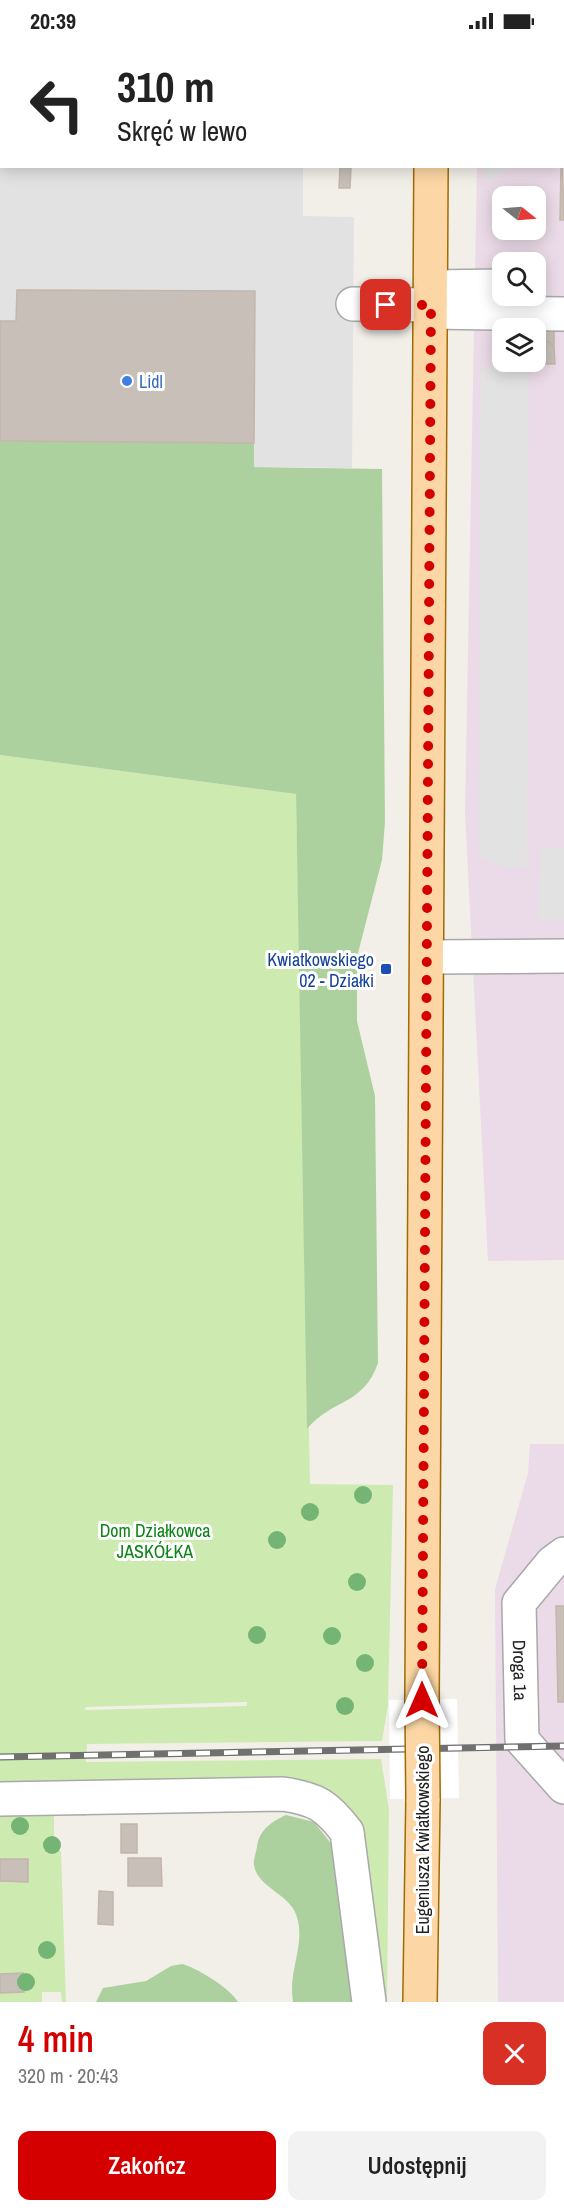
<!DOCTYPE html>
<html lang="pl">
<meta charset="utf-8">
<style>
:root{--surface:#fff;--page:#f2f2f2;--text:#222;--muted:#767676;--accent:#d40000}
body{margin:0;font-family:"Archivo Narrow",sans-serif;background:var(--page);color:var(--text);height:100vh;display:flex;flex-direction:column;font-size:22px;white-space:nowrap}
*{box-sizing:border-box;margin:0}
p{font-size:20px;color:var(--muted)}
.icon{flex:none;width:33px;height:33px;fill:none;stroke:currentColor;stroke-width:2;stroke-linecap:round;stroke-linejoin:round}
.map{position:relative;height:1960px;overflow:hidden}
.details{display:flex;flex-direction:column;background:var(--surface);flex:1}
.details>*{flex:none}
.top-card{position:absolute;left:0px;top:0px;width:564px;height:126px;box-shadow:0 3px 15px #0003;background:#fff;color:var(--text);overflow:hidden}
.needle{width:39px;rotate:107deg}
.fabs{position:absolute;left:492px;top:144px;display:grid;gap:12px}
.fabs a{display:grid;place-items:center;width:54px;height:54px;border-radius:12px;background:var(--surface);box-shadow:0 3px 15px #0003;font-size:30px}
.pin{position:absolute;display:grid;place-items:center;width:51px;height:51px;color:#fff;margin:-26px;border-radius:12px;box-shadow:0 3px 9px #0006}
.me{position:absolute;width:66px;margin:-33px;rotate:0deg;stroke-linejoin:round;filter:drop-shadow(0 0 4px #0008)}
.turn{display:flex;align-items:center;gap:21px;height:126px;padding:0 18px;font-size:27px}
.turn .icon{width:78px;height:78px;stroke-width:2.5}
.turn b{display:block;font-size:42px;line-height:51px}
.round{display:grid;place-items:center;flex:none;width:63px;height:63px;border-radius:12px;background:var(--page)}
.summary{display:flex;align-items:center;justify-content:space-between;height:102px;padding:0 18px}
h1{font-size:36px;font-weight:600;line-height:45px;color:var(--accent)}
.cta{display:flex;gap:12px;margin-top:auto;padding:12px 18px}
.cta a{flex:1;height:69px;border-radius:12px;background:var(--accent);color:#fff;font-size:24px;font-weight:600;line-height:69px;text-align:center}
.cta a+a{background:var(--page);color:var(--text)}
.status{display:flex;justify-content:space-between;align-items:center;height:42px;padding:0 30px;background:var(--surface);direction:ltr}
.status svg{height:16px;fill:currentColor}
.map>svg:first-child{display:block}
.industrial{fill:#ebdbe8;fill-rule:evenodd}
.grass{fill:#cdebb0;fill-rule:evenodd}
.forest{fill:#add19e}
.parking{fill:#e2e2e2}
.pier{fill:#fff}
.building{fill:#c7bfb8;stroke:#c4b6ab;stroke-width:1.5}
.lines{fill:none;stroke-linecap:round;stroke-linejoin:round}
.minor-casing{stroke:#a9a9a9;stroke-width:36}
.major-casing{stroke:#a06b00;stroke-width:36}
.minor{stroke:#fff;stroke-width:33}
.major{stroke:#fcd6a4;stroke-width:33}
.rail-casing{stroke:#707070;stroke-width:7}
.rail{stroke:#fff;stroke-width:4.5;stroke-dasharray:14;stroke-linecap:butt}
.major-bridge-casing{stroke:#a06b00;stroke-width:36;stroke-linecap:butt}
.major-bridge{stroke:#fcd6a4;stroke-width:33}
.tree{fill:#74b475}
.route{stroke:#d40000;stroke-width:10;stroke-dasharray:0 18}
.shop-dot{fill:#3f7fe0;stroke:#fff;stroke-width:2}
.transit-dot{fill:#1a4fb4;stroke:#fff;stroke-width:2}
.labels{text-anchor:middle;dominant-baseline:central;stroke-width:6;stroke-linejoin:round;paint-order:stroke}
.shop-label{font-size:18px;fill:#366cbe;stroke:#fff;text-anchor:start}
.transit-label{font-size:18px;fill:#164399;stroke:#fff;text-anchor:end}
.park-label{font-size:18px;fill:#0c8416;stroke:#fff}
.street-label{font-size:18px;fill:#222;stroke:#fff}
</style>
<div class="status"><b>20:39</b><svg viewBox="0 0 49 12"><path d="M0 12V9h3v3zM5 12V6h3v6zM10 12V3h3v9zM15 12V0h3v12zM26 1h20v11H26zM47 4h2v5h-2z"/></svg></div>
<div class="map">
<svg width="564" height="1960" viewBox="0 0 564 1960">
<rect width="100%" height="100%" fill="#f2efe9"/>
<path class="industrial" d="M477 0H564V1218L488 1219 465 771 477 125 562 124V2ZM502 154H536V188H502ZM502 220H536V254H502ZM502 286H536V320H502Z
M530 1402H564V1960H498L495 1547 528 1431Z"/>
<path class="grass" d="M0 713 296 752 310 1442 393 1443 388 1663 382 1699 87 1702 86 1720 381 1717 389 1767 387 1960H378L343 1765 86 1749V1774L54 1773V1793L61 1811 66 1960H62L61 1950H42V1960H0ZM247 1660V1664L85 1668 86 1665Z"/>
<path class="forest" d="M0 399 254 401V425L382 427 385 780 382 818 357 915V979L375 1054 378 1321C363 1364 333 1356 307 1387L296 752 0 713Z
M286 1773 314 1780 333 1804 361 1960H293C288 1929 304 1907 298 1879 293 1851 258 1848 254 1823 253 1818 256 1811 257 1805 259 1788 271 1780 286 1773Z
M182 1922C196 1925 231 1947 238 1960H96L103 1946 146 1939 171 1924Z"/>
<path class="parking" d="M0 101 2 124 303 125V174L354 175 352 426 254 425 255 249 17 248 16 279H0Z
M483 125V124L514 125 486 141Z
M485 324 529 325 527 826H505L479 815 481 330Z
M540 806H564V878H538Z"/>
<path class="pier" d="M457 1657 459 1756 390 1757 389 1658Z"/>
<path class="building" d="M562 113 564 178H560L561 124Z
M340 125 351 126 350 146H339Z
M17 248 255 249 254 401 0 399V279H16Z
M537 279H554V305L549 300H542L537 305Z
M542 300H549L554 305 555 322H536L537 305Z
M556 1564H564V1660H558Z
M121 1782H137V1811H121Z
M128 1816H161L162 1844H128Z
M0 1817H28V1840L0 1839Z
M99 1849 113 1850V1883L98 1882Z
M23 1931 24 1950 0 1951V1932Z"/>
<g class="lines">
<defs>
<g id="minor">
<path d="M431 245 502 244"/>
<path d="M353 262 431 263"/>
<path d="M431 270 564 272"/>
<path d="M427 915 564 914"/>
<path id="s1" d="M564 1512 552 1521 519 1561 522 1698 564 1745"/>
<path d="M0 1757 283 1752C317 1757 327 1764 347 1790L369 1960"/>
</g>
<path id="major" d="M431 2V0
M422 1658 431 124
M420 1960 423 1757"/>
</defs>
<use href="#minor" class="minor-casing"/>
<use href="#major" class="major-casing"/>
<use href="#minor" class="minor"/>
<use href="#major" class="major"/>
<defs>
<path id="rail" d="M0 1715 564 1704"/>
</defs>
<use href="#rail" class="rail-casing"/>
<use href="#rail" class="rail"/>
<defs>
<path id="major-bridge" d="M422 1658 423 1757"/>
</defs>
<use href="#major-bridge" class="major-bridge-casing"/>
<use href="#major-bridge" class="major-bridge"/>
</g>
<g class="tree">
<circle cx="363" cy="1453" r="9"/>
<circle cx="310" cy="1470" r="9"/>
<circle cx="277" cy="1498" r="9"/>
<circle cx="357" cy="1540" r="9"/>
<circle cx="257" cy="1593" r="9"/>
<circle cx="332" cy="1594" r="9"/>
<circle cx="365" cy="1621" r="9"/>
<circle cx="345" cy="1664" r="9"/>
<circle cx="20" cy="1784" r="9"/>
<circle cx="52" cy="1803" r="9"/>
<circle cx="47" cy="1908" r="9"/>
<circle cx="26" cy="1940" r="9"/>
</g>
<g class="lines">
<path class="route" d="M386 263H431L422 1658"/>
</g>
<circle class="shop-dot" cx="127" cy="339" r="6"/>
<rect class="transit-dot" x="380" y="921" width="12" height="12" rx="3"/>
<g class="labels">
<g class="shop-label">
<text x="139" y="339">Lidl</text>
</g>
<g class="transit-label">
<text x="374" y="917">Kwiatkowskiego<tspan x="374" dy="21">02 - Działki</tspan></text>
</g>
<g class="park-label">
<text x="155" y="1488">Dom Działkowca<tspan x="155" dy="21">JASKÓŁKA</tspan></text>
</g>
<g class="street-label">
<text stroke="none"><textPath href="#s1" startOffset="134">Droga 1a</textPath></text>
<text transform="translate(422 1798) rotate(-90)">Eugeniusza Kwiatkowskiego</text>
</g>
</g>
</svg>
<div class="fabs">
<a><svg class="needle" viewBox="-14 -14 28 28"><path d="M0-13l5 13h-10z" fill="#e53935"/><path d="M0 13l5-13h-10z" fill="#767676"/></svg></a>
<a><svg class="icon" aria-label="search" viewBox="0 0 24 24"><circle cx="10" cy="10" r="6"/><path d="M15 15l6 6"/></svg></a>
<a><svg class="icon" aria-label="layers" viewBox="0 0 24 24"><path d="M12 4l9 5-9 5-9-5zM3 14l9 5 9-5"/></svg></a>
</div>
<div class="pin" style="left:386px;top:263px;background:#d93025"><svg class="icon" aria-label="arrive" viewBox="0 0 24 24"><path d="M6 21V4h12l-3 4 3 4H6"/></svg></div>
<svg class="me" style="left:422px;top:1658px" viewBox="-20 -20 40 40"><path d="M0-17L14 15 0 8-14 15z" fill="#d40000" stroke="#fff" stroke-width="4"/></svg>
<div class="top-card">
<div class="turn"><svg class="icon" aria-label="left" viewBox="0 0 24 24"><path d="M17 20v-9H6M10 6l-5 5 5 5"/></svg><div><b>310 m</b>Skręć w lewo</div></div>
</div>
</div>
<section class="details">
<div class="summary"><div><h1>4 min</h1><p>320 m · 20:43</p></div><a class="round" style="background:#d93025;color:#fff"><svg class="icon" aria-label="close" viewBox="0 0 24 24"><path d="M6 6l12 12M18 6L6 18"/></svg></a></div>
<div class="cta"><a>Zakończ</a><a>Udostępnij</a></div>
</section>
